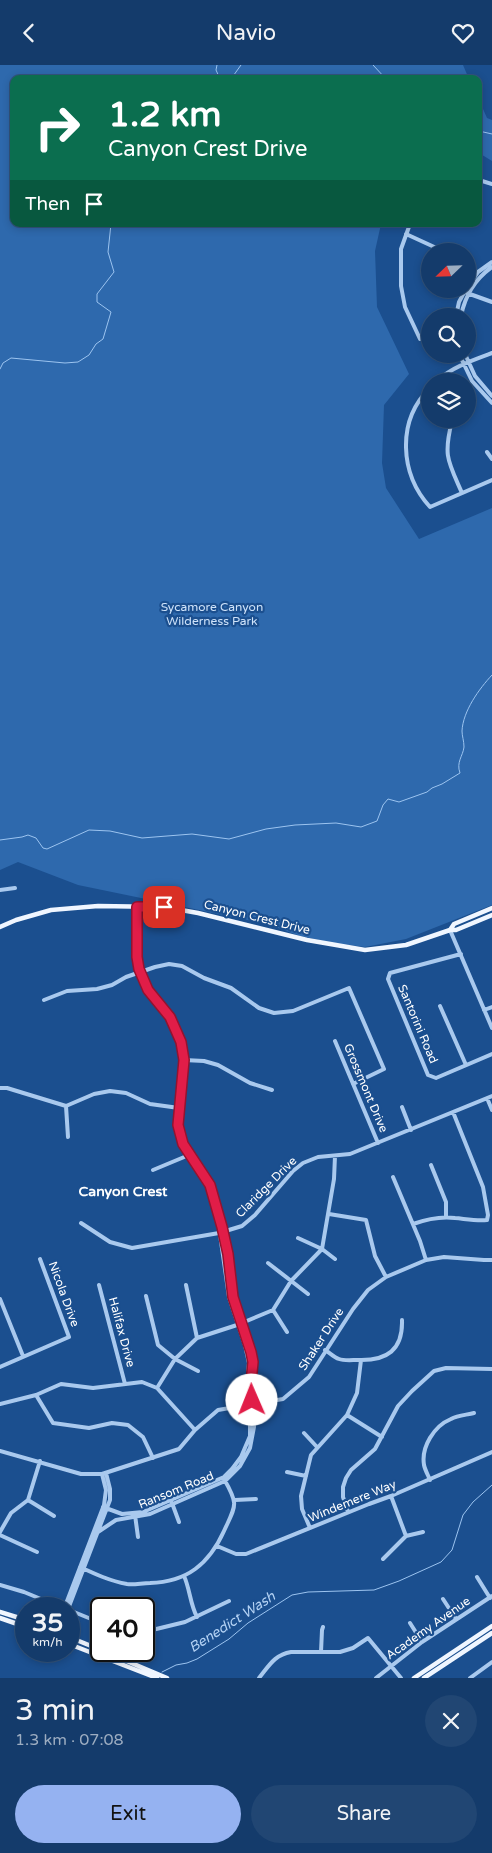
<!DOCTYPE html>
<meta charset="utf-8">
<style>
:root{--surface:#143b6b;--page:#214673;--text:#f1f3f6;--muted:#9dadc1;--line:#33557e;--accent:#95b2f1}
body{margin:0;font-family:"Varela Round",sans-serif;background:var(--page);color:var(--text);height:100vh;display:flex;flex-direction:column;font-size:19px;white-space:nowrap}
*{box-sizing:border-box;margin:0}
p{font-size:16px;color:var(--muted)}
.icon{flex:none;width:28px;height:28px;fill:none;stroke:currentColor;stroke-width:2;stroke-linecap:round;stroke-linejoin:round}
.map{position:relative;height:1613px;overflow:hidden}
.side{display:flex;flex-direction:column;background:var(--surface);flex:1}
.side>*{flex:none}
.guide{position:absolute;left:10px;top:10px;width:472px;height:152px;border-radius:10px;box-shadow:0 2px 8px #0003,0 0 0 1px var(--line);background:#0b6e4f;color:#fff;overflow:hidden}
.needle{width:32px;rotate:247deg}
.controls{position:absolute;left:421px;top:178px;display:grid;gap:10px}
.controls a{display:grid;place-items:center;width:55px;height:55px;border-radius:50%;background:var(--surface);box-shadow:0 2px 8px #0003,0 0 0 1px var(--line);font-size:25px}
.speed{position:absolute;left:15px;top:1532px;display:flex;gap:10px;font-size:25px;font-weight:700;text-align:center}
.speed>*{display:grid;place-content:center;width:65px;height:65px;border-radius:50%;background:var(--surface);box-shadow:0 2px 8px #0003,0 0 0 1px var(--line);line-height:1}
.speed small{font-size:12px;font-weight:400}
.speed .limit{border:2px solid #111;border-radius:8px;background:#fff;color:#111}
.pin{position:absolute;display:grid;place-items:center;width:42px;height:42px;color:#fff;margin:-21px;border-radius:10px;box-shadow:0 2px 8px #0006}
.me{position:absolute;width:55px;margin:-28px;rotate:359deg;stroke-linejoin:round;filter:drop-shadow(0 0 4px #0008)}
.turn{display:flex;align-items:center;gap:18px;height:105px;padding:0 15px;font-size:22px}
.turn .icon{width:65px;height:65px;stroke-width:2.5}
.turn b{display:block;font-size:35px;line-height:42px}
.then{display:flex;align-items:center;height:48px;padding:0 15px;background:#0003;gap:10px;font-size:19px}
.round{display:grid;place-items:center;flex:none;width:52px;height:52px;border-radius:26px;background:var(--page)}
.headline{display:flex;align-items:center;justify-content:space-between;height:85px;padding:0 15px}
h1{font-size:30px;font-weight:600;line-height:38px}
.primary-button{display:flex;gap:10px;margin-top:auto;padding:10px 15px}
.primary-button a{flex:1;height:58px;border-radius:30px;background:var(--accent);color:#111;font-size:20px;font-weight:600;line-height:58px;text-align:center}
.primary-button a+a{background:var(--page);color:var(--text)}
header{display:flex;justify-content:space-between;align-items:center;height:65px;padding:0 15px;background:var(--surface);font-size:22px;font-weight:600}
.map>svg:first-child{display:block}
.green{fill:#2e69ad}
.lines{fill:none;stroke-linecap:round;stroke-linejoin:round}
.stream{stroke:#9cc4f0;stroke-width:1}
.minor{stroke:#a9c9ee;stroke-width:4}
.major{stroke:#f0f6ff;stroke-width:4.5}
.route-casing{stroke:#92132f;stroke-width:12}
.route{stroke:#e11d48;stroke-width:9}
.labels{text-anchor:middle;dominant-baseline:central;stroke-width:4.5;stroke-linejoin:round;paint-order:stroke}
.park-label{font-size:12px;fill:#cfe3fa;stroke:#1b4f8f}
.street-label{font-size:12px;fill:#fff;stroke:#1b4f8f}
.neighbourhood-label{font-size:14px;font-weight:bold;fill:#fff;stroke:#1b4f8f}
.water-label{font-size:14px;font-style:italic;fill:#b5d3f5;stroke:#1b4f8f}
</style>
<header><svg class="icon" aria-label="back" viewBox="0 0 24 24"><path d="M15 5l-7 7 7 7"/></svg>Navio<svg class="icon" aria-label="heart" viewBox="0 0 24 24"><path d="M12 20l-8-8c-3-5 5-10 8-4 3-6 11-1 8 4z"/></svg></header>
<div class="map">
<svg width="492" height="1613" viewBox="0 0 492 1613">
<rect width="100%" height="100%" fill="#1b4f8f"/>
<path class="green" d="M0 0H463L469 14H14V159H381L375 186 377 242 409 309 384 340 382 398 386 423 419 474 492 443V840L406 874 365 882 333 878 300 871 267 859 78 820 18 797 0 805Z
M479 35 487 53 492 55V96L479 88Z"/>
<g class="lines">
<path class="stream" d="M217 0 216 5 220 14
M373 0 386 14
M231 14 241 0
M479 66 492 69
M0 304 3 298 11 293 65 298 78 297 89 290 96 279 103 274 111 247 97 237V229L114 207 108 187 111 159
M0 775 22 772 28 770 36 773 43 783 47 784 89 765 110 766 142 773 192 769 229 774 266 764 295 760 336 758 361 762 377 756 383 740 388 734 399 737 427 727 432 723 442 719 460 708C456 697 463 691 464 682 464 676 462 671 462 666 463 646 479 624 492 610
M162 1607 176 1600 187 1598 197 1594 229 1574 248 1558 292 1530 308 1527 374 1525 399 1516 441 1497 452 1485 463 1450 473 1437 492 1420"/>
<path class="minor" d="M479 115 492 119
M410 159 401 184V221L405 242 420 274 430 271
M406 169 443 186
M468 221 478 207 492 197
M467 228 492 237
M456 251 459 237 466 224
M461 251C465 231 475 214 492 202
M459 289 472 316 492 338
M465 289 475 311 492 331
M437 316C452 302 473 295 492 288
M430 323C396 356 400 409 430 442L492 415
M452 356C443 391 448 396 462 428
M487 387 492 394
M0 825 15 823
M450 865 492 963
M461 889 390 908 388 914 428 1010 436 1013 492 989
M44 935 67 926 97 924 112 920 126 912 155 902 169 899 182 901 204 913 231 923 259 943 274 948 293 946 349 923 384 1004 353 1019
M440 941 466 1000
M484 945 492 942
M335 976 378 1078
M184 995 204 996 218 1000 250 1018 272 1025
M0 1023H7L66 1041 94 1029 110 1026 126 1028 150 1039 179 1043
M487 1033 492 1045
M66 1041 68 1072
M402 1042 411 1065
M431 1100 446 1137V1152
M153 1105 189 1090
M393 1112 420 1176 426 1195
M329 1149 366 1155 375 1191 386 1212
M81 1158 110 1177 132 1183 219 1168 242 1161 255 1150 293 1106 303 1098 318 1092 350 1089 492 1031
M413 1159C427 1154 440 1151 455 1153 466 1154 476 1156 487 1155L488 1150 483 1122 453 1047
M298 1173 322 1184 335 1194
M268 1198 308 1229
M99 1220 125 1319
M186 1220 197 1273
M146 1231 158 1280 175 1294 198 1306
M0 1234 23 1291
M273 1245 287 1267
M325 1285C330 1288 334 1292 339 1294 344 1296 352 1295 358 1295 387 1296 403 1285 402 1255
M0 1302 69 1272 40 1194
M157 1323 175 1294 197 1273 237 1260 273 1245 291 1216 322 1184 334 1114 335 1091
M36 1330 53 1358 89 1363 112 1358 128 1360 143 1372 153 1393
M0 1339 36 1330 61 1319 93 1323 142 1317 157 1323 195 1365
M347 1350 382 1372
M304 1368 317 1382
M0 1386 81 1409H102L179 1384 195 1365 218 1345 283 1334 309 1312 353 1244 368 1225 386 1212 426 1195 444 1192 484 1195H492
M287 1407 306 1411
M430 1415C428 1410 425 1405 424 1400 421 1382 434 1361 451 1354 458 1350 467 1350 474 1348
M391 1431 406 1471
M28 1435 54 1451
M235 1435 256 1434
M172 1438 179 1457
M103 1442 122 1449 143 1447 224 1412 232 1404 241 1392 250 1371V1354L247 1318 249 1298 245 1280 229 1232 215 1135C205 1108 182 1090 179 1061 175 1032 189 1003 181 974 174 953 158 942 147 924 132 900 137 869 137 842
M348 1447 343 1432V1422L346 1413 351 1405 375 1384 398 1341 412 1326 434 1306 446 1303 492 1304
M135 1450 138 1472
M310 1463 302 1444 301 1431 311 1390 347 1350 357 1328 361 1295
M0 1467 11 1448 28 1435 40 1396
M98 1467 116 1455 150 1449 225 1416 240 1401 250 1383 254 1362 251 1324 253 1297 248 1278 233 1231 228 1189 222 1162 219 1153
M0 1470 37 1487
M217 1481 236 1489H246L369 1439 391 1431 492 1387
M383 1494 406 1471 423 1467
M80 1502C95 1509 110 1516 127 1519 134 1520 142 1518 150 1518 187 1517 209 1499 224 1466 236 1440 239 1440 224 1414
M184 1511C190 1524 190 1539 197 1552
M477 1512 490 1533
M0 1520 24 1527 65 1544
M443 1534 456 1554
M64 1544 104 1440 106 1425 102 1409
M68 1544 110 1435V1424L106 1408
M69 1545 101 1558
M410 1558 422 1577
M144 1567 185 1557 229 1536
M321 1587 322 1565 323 1562
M259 1613C269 1601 274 1590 291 1587H340L353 1583 368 1573 401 1613
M376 1613 422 1577 492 1531
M470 1613 492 1597"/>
<path class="major" d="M0 862 16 855 51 845 98 841 164 842 198 848 307 875 365 885 406 880 450 865H456L492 850
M450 865 454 859 492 843
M0 1547 26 1555
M0 1553 26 1562
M69 1572 101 1585
M69 1579 157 1613
M103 1586 167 1613
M414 1613 492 1561
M424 1613 492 1568"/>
</g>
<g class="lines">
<defs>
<path id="route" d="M164 842H137V892L139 904 148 925 170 952 181 977 184 995 178 1060 183 1079 210 1120 222 1162 228 1189 233 1232 251 1287 253 1297 251 1318 252 1335"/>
</defs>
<use href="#route" class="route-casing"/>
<use href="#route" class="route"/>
</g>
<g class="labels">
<g class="park-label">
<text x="212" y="542">Sycamore Canyon<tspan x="212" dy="14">Wilderness Park</tspan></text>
</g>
<g class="street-label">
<text transform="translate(257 852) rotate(14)">Canyon Crest Drive</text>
<text transform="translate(418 959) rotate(67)">Santorini Road</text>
<text transform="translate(366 1023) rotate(67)">Grossmont Drive</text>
<text transform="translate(266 1122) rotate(-45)">Claridge Drive</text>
<text transform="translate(64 1229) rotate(70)">Nicola Drive</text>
<text transform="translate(122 1267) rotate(75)">Halifax Drive</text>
<text transform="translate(321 1274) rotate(-57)">Shaker Drive</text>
<text transform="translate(176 1425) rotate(-22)">Ransom Road</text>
<text transform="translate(352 1436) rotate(-22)">Windemere Way</text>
<text transform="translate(428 1563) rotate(-35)">Academy Avenue</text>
</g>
<g class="neighbourhood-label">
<text x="123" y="1126">Canyon Crest</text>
</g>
<g class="water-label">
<text transform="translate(232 1557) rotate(-33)">Benedict Wash</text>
</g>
</g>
</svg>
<div class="controls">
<a><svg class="needle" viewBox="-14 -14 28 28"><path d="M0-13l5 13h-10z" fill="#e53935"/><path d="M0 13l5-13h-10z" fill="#9dadc1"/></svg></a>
<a><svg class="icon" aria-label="search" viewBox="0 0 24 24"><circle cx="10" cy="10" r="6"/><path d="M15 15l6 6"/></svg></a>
<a><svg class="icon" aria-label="layers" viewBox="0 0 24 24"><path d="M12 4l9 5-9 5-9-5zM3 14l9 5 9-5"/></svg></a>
</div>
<div class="speed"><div>35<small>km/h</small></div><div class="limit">40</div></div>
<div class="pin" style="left:164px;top:842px;background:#d93025"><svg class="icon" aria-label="arrive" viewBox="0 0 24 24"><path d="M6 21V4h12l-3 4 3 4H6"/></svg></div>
<svg class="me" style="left:252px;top:1335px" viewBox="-20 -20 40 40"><circle r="19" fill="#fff"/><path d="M0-13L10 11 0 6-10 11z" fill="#e11d48"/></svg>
<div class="guide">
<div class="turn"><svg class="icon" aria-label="right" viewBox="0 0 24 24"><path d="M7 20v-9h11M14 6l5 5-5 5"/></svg><div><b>1.2 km</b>Canyon Crest Drive</div></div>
<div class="then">Then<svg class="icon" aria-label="arrive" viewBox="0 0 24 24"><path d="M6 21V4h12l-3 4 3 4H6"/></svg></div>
</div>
</div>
<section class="side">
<div class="headline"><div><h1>3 min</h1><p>1.3 km · 07:08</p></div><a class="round"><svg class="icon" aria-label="close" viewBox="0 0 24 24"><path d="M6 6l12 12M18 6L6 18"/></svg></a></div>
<div class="primary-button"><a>Exit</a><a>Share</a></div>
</section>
